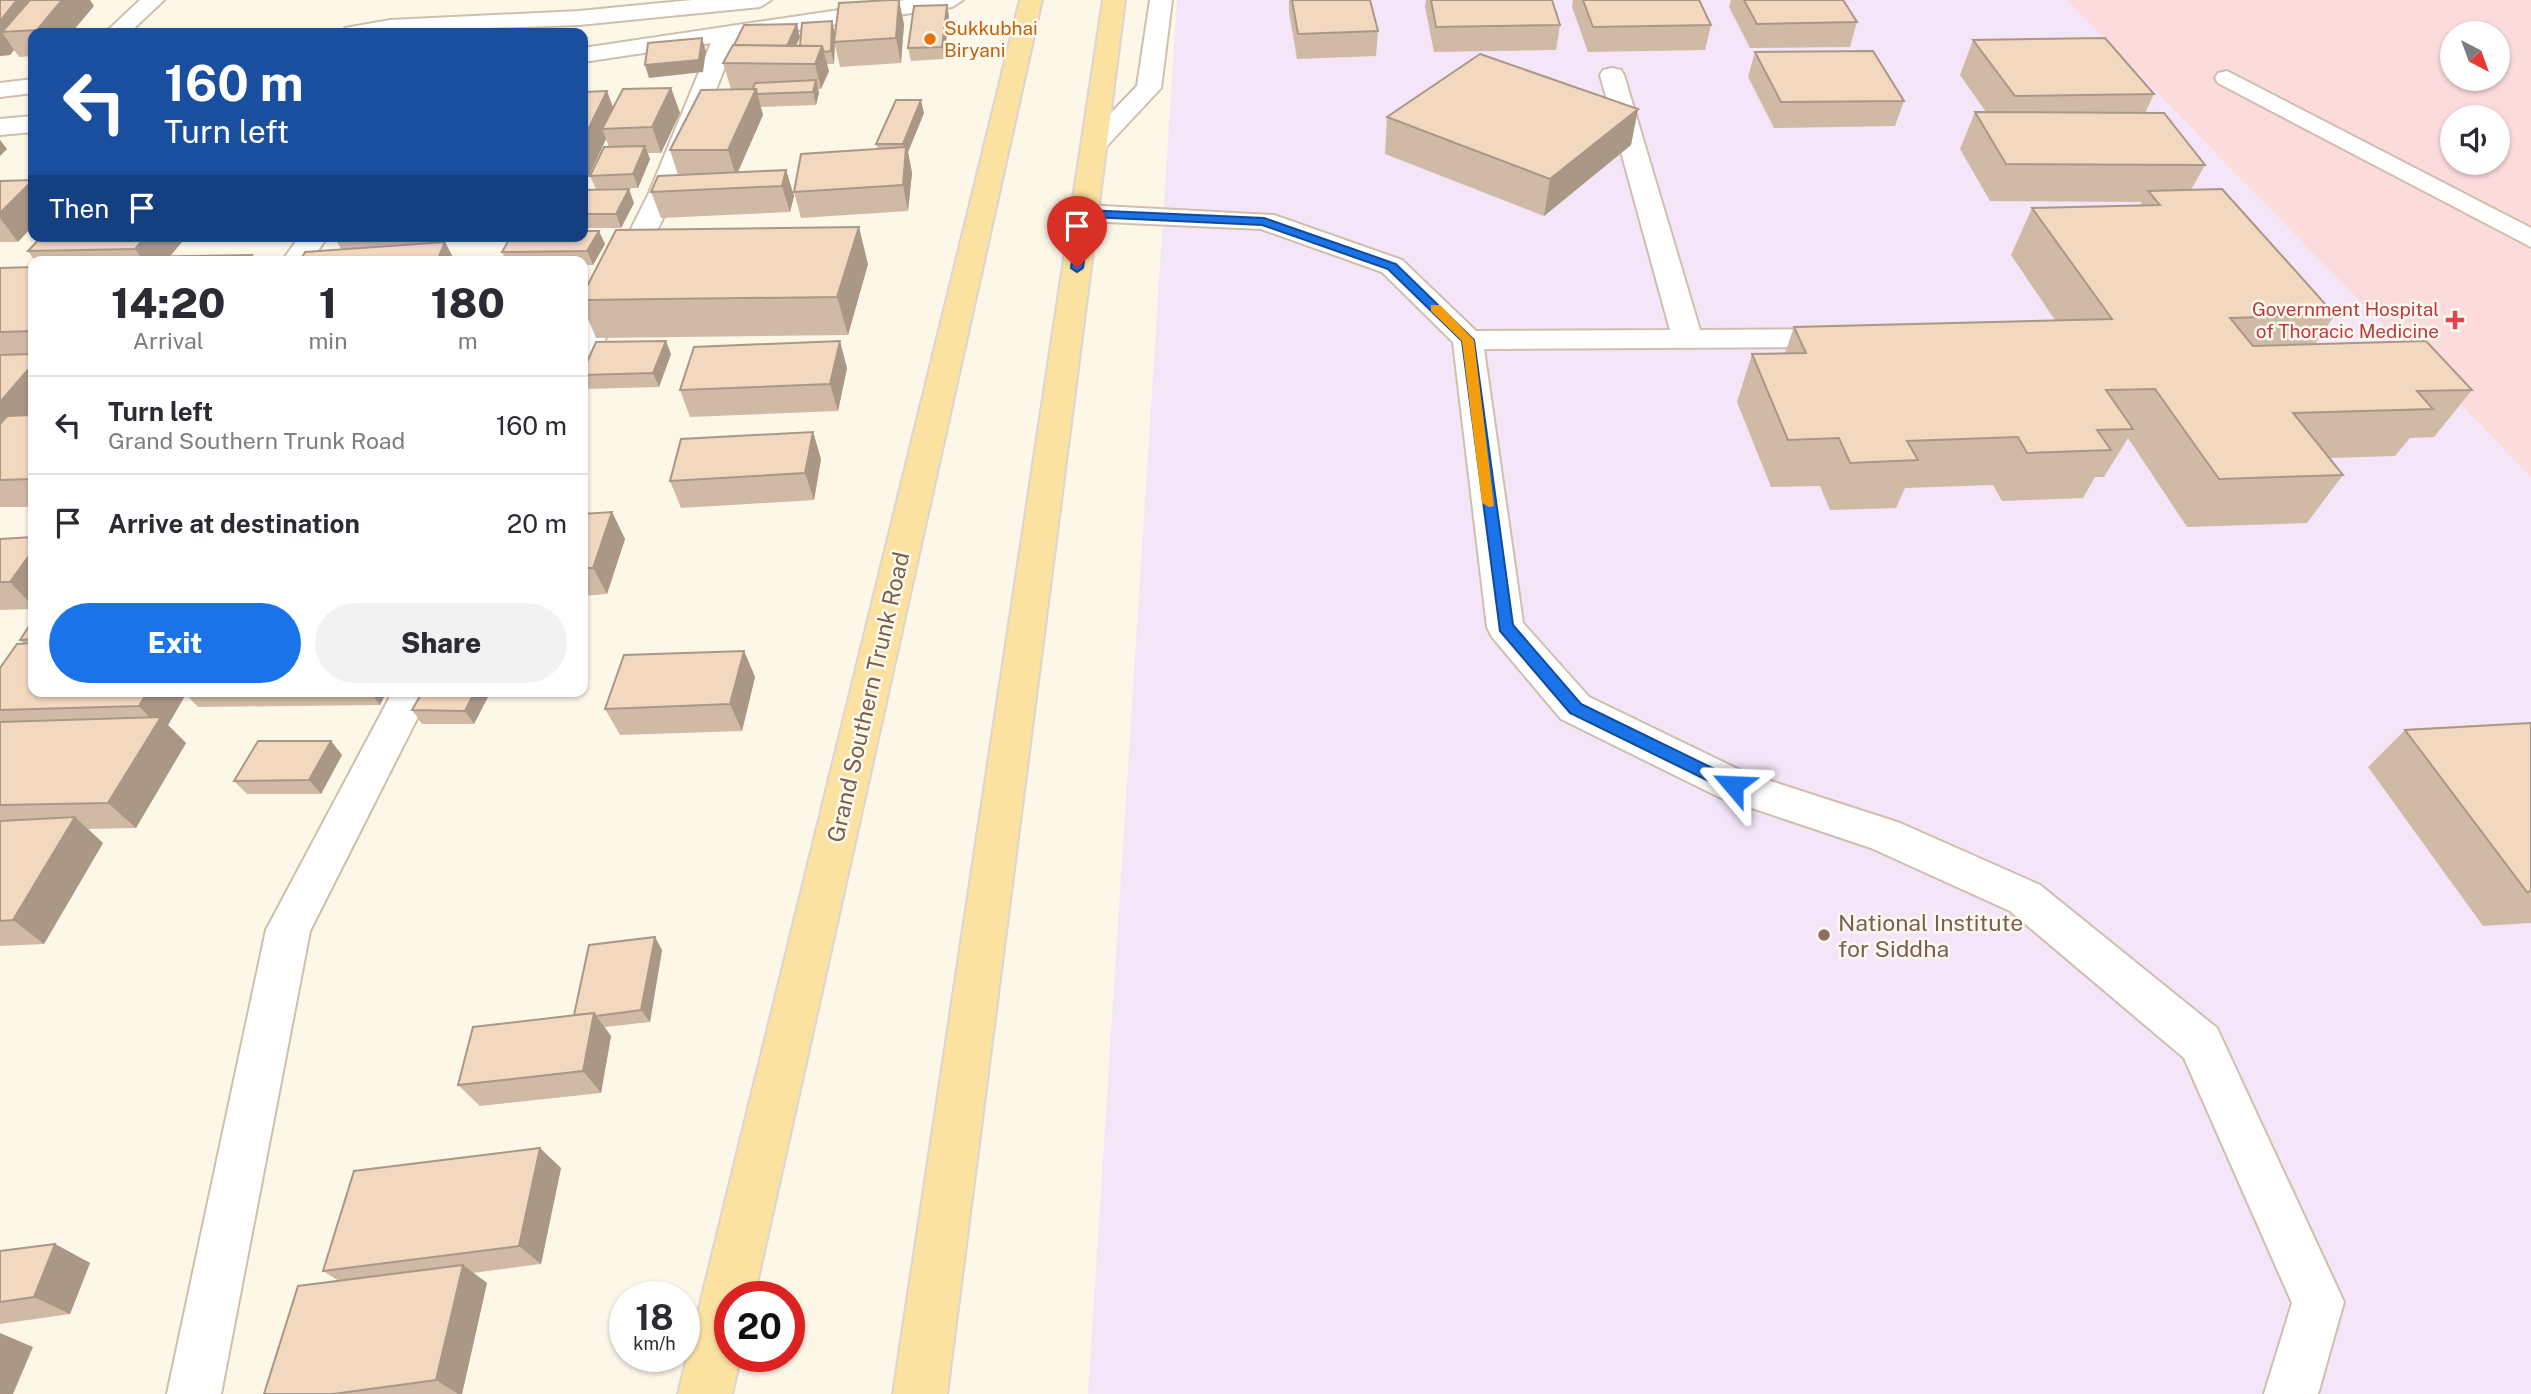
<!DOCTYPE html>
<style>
:root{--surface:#fff;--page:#f2f2f3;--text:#2b2b33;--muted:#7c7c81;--line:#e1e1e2;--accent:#1a73e8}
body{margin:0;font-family:"Public Sans",sans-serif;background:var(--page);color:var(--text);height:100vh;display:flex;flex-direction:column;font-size:26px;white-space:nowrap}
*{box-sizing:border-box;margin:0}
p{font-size:23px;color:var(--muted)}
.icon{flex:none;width:38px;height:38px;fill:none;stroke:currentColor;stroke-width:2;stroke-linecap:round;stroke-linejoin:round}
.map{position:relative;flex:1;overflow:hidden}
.side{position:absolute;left:28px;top:256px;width:560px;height:441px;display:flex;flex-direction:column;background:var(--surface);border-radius:14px;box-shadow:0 2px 5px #0004}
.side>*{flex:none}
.hud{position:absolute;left:28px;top:28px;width:560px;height:214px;border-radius:14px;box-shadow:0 2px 5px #0004;background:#1a4fa0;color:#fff;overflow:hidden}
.needle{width:46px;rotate:139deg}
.fabs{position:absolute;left:2440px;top:21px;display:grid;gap:14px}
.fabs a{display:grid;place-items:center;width:70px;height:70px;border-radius:50%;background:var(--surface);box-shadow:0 2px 5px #0004;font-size:35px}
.speed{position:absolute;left:609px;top:1281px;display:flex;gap:14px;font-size:35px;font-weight:700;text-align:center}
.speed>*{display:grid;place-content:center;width:91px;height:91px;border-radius:50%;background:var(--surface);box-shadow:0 2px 5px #0004;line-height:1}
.speed small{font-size:18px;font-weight:400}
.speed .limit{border:10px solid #d22;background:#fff;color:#111}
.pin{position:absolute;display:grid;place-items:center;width:60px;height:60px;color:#fff;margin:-72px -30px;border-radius:50% 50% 50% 0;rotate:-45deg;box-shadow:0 0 7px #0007}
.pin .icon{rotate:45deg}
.me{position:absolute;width:77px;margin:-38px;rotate:296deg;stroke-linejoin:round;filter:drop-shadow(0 0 5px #0008)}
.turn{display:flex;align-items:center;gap:24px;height:147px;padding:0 21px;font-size:32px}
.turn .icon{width:91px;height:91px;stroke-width:2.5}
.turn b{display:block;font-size:49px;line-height:60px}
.then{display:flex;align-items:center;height:66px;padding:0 21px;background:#0003;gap:14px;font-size:26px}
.eta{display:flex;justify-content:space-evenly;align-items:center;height:119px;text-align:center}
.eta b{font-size:42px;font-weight:800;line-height:49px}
.primary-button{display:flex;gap:14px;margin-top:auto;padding:14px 21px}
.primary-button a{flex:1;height:80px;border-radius:42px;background:var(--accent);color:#fff;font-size:28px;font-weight:800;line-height:80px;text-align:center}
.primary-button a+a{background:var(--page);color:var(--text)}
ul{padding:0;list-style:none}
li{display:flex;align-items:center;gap:21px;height:98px;padding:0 21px;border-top:2px solid var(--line)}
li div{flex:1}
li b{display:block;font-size:26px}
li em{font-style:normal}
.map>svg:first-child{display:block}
.education{fill:#f4e5f9}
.medical{fill:#fbdbdc;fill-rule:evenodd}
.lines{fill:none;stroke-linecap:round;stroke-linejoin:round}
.minor-casing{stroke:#cfbfad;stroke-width:4}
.major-casing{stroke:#dcd5d0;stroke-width:4}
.minor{fill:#fff;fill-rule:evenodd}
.major{fill:#fbe2a1;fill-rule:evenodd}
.wall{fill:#d1baa5}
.shaded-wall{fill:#aa9786}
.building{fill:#f3d8c0;stroke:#aa9786;stroke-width:2}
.route{fill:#1a73e8;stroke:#114b97;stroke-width:2}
.slow{fill:#f59e0b}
.food-dot{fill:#e8710a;stroke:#fffaef;stroke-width:2.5}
.health-dot{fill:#e0444e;stroke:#fffaef;stroke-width:2.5}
.education-dot{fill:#8d6e63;stroke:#fffaef;stroke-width:2.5}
.labels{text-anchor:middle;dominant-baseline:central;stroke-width:5;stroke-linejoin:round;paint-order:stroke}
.far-food-label{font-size:19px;fill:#c56008;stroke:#fffaef;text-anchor:start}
.far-health-label{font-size:19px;fill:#be3a42;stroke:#fffaef;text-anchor:end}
.street-label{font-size:23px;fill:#785f4b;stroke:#fffaef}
.education-label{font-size:23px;fill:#785e54;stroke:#fffaef;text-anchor:start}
</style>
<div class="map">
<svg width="2531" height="1394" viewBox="0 0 2531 1394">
<rect width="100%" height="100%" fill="#fdf7e8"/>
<path class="education" d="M1177 0H2067L2531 477V1394H1088Z"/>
<path class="medical" d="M2067 0H2531V477ZM2452 33H2497V79H2452ZM2452 117H2497V163H2452Z"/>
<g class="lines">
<defs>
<path id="minor" d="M140 0H164L129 33H105Z
M692 0H771L760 7 579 25 341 33 345 28 390 20 579 11Z
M906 0H963L952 7 736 39 675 193 598 355 594 362 583 364V325L649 193 711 43 583 62V48Z
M1150 0H1172L1161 88 1104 149H1086L1082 144 1086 139 1137 86Z
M1612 68 1621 70 1624 75 1700 330 1844 329 1855 332 1859 338 1855 344 1844 347 1484 349 1523 623 1589 697 1746 773 1900 823 2040 885 2217 1028 2344 1302 2318 1394H2264L2292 1303 2184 1058 2010 911 1871 848 1719 797 1561 719 1492 637 1487 627 1453 342 1382 272 1261 229 1084 221 1074 219 1070 213 1074 207 1084 205 1274 215 1402 260 1476 331 1670 330 1600 75 1603 70Z
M2227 71 2531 228V247L2218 83 2215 78 2218 73Z
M33 79V93L0 97V83Z
M33 116V132L0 135V119Z
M300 236H328L311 261H282Z
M393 691H431L310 931 221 1394H167L266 930Z"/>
<path id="major" d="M1020 0H1042L754 1297H730V1356H741L732 1394H678Z
M1103 0H1125L947 1394H893Z"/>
</defs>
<use href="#minor" class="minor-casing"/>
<use href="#major" class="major-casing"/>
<use href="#minor" class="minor"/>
<use href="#major" class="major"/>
</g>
<path class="wall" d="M0 0 94 6 71 33H33V56L19 57 14 50 10 55 0 56Z
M1289 0H1370L1378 31 1376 56 1297 59 1289 12Z
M1426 0H1552L1560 25 1556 50 1434 52 1425 7Z
M1573 0H1699L1711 25 1705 50 1588 52 1572 7Z
M1731 0H1843L1857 22 1850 47 1750 48 1729 7Z
M947 5 949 17 944 59 911 61 908 48Z
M904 24 901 63 840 67 835 45 834 64H827L829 71 821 89H818L819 93 816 105 761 107 763 115 738 172 786 170 794 196 790 212 661 218 651 192 678 175 670 150 753 89H731L723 63 800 37 796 46H800L835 33Z
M1973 40 2154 94 2145 113 2205 165 2191 190 2335 315 2315 344 2472 390 2434 437 2410 438 2395 456 2330 458 2343 475 2307 523 2187 527 2128 438 2104 477H2095L2083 498 2002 501 1993 485 1905 488 1896 508 1830 510 1820 486 1771 487 1737 402 1752 354 1785 353 1794 327 2055 320 2011 255 2032 208 2140 206 2142 202 1990 201 1960 149 1975 112H1986L1960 75Z
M1755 52 1904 101 1895 126 1774 128 1748 77Z
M671 88 680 113 661 153H648L650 159 638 188 596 189 590 176 609 147 606 139 583 188V92L607 91 613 107Z
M1638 109 1631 145 1544 216 1385 154 1387 117Z
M924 113 908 152 912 173 908 211 801 218 794 192 878 149 876 144Z
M0 181 18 242H0Z
M583 190 634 203 621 228H583Z
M187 236 170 256 256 261H35L28 251Z
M334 236H439L436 242 341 249Z
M460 236H583L605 244 593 265H583V261H506L502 252 509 239 462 240Z
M868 264 848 335 596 338 583 307V294Z
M33 267V507H0V268Z
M671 354 659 387 587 389 583 379V371Z
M847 368 838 411 690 417 680 390Z
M813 432 821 459 814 500 681 508 670 481Z
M612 512 625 539 607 594 583 596V514Z
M33 537V609L0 610V539Z
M33 620V691H387L380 705 198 707 186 694 168 725 186 743 136 828 88 829 103 843 44 944 0 946V668L23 643 20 640Z
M744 651 755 677 742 731 620 735 605 709Z
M423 691H491L474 724H422L412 710Z
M2531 723V923L2483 926 2368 767 2405 730Z
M331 741 342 755 321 794H247L234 781Z
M662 950 650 1022 605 1027 611 1036 601 1093 480 1106 458 1085 574 1015Z
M561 1168 541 1264 473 1273 487 1283 462 1394H264L339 1281 323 1271Z
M55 1244 90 1263 70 1314 0 1324V1251Z"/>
<path class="shaded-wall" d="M17 0H36L2 32 14 50 10 55 0 56V21Z
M62 0H90L94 6 71 33H39L37 30Z
M899 0 904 24 901 63 896 38Z
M947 5 949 17 944 59 942 47Z
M832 21 835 34 834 64 831 51Z
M797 24 800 37 788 64 785 51Z
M702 38 706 51 703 72 649 78 645 65Z
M822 46 829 71 821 89 815 64Z
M816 80 819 93 816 105 813 92Z
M671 88 680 113 661 153 652 127Z
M756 89 763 115 736 176 728 150Z
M607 91 616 116 602 129 606 139 583 188V140Z
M921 100 924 113 908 152 912 173 908 211 903 185 905 158 903 144Z
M1638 109 1631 145 1544 216 1550 179Z
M0 140 7 149 0 156Z
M645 146 650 159 638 188 633 174Z
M786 170 794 196 790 212 782 186Z
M33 180V226L18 242 0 218V213Z
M629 189 634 203 621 228 616 214Z
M859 227 868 264 848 335 837 297Z
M599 231 605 244 593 265 587 251Z
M146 236H187L166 261H144L135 249Z
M427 236H439L433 248Z
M445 242 455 261H437Z
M252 255 256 261H248Z
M666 341 671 354 659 387 653 373Z
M840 341 847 368 838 411 830 384Z
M33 364V417L0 457V402Z
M813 432 821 459 814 500 805 473Z
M612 512 625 539 607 594 593 568Z
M33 550V606L10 582Z
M744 651 755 677 742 731 730 704Z
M148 691H184L186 694 168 725 186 743 136 828 108 803 157 725 139 706Z
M369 691H387L380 705Z
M475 691H491L474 724 465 711Z
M331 741 342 755 321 794 309 780Z
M75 817 103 843 44 944 13 920Z
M655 937 662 950 650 1022 641 1010Z
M594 1013 611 1036 601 1093 583 1071Z
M540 1148 561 1168 541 1264 519 1246Z
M55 1244 90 1263 70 1314 34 1297Z
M463 1265 487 1283 462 1394H458L436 1380Z
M0 1333 33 1347 13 1394H0Z"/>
<path class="building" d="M0 0H17L0 21Z
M30 0H62L37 30 2 32Z
M890 0H899L896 38 834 42 839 3Z
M1292 0H1370L1378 31 1298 34Z
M1431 0H1552L1560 25 1436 27Z
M1583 0H1699L1711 25 1593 27Z
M1744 0H1843L1857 22 1757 24Z
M947 5 942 47 908 48 914 6Z
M832 21 831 51 824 52 822 46H800L802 23Z
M797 24 787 46 734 45 744 25Z
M702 38 699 60 645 65 648 43Z
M2105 38 2154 94 2015 96 1973 40Z
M733 45 822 46 815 64 723 63Z
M1873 51 1904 101 1781 102 1755 52Z
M1480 54 1638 109 1550 179 1387 117Z
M816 80 813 92 757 94 756 89H753L755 83Z
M671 88 652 127 602 129 623 89Z
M756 89 728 150H670L701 90Z
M607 91 583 140V92Z
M896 100H921L903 144H876Z
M1975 112 2164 113 2205 165 2006 164Z
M645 146 633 174 590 176 604 147Z
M906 147 903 185 794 192 801 154Z
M786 170 782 186 651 192 658 176Z
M33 180 0 213V181Z
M629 189 616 214H583V190Z
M2222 189 2335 315 2230 318 2253 346 2426 341 2472 390 2417 391 2433 409 2293 413 2343 475 2219 479 2155 389 2106 390 2133 429 2097 430 2111 450 2027 453 2018 437 1907 441 1918 460 1850 463 1839 438 1788 440 1752 354 1806 353 1794 327 2112 319 2032 208 2160 205 2148 191Z
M859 227 837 297 583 300V294L616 230Z
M583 231H599L587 251 502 252 511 236H583Z
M42 236H146L135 249 28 251Z
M445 242 437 261H300L305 252Z
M252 255 248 261H128L132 257Z
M33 267V331L0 332V268Z
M666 341 653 373 583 375V371L596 342Z
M840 341 830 384 680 390 694 347Z
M33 354V364L0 402V355Z
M33 415V479L0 480V424L7 416Z
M813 432 805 473 670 481 681 439Z
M612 512 593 568H583V514Z
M33 537V550L10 582H0V539Z
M33 620V639L20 640Z
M33 643V691H148L139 706 0 710V668L17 644Z
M744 651 730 704 605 709 624 655Z
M423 691H475L465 711 412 710Z
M161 717 108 803 0 805V722Z
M2531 723V891L2527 892 2405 730Z
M258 741H331L309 780 234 781Z
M75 817 13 920 0 921V821Z
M655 937 641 1010 596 1016 594 1013 574 1015 589 945Z
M594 1013 583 1071 458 1085 473 1027Z
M540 1148 519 1246 323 1271 354 1171Z
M55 1244 34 1297 0 1302V1251Z
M463 1265 436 1380 333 1394H264L298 1286Z"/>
<path class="route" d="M1084 210 1264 218 1396 264 1474 340 1513 625 1581 704 1739 781 1741 785 1739 790H1727L1570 713 1500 631 1462 341 1388 269 1262 225 1090 217 1083 268 1077 272 1071 268 1079 213Z"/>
<path class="slow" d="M1431 305H1440L1474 340 1494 506 1489 507 1482 503 1462 341 1431 311Z"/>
<circle class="food-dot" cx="930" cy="39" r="7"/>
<path class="health-dot" d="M2451.5 309.5h7v7h7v7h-7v7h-7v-7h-7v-7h7z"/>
<circle class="education-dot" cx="1824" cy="935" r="7"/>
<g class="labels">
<g class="far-food-label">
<text x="944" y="28">Sukkubhai<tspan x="944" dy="22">Biryani</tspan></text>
</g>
<g class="far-health-label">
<text x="2439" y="309">Government Hospital<tspan x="2439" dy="22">of Thoracic Medicine</tspan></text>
</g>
<g class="street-label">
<text transform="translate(868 697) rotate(-77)">Grand Southern Trunk Road</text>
</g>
<g class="education-label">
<text x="1838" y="922">National Institute<tspan x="1838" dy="26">for Siddha</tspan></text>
</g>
</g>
</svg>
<div class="fabs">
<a><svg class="needle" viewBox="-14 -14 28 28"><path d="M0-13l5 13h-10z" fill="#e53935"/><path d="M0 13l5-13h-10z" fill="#7c7c81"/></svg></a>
<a><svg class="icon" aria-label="sound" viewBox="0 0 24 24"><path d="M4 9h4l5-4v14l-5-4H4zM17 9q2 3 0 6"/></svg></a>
</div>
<div class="speed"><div>18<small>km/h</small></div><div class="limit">20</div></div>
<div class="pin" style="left:1077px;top:268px;background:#d93025"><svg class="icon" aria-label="arrive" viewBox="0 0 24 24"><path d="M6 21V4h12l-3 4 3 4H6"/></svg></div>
<svg class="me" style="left:1733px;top:785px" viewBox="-20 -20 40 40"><path d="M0-17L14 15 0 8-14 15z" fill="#1a73e8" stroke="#fff" stroke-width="4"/></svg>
<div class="hud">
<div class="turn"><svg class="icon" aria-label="left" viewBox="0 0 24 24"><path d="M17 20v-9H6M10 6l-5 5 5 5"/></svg><div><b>160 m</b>Turn left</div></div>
<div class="then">Then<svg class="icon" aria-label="arrive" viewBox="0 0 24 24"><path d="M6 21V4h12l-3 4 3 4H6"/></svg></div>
</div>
<section class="side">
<div class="eta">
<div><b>14:20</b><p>Arrival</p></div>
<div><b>1</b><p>min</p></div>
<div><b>180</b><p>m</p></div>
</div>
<ul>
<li><svg class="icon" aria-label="left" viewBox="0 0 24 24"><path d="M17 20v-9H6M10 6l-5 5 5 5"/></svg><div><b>Turn left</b><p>Grand Southern Trunk Road</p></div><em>160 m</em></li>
<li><svg class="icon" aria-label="arrive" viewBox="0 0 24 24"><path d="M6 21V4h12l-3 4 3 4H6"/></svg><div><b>Arrive at destination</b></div><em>20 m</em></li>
</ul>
<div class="primary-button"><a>Exit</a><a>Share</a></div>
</section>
</div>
